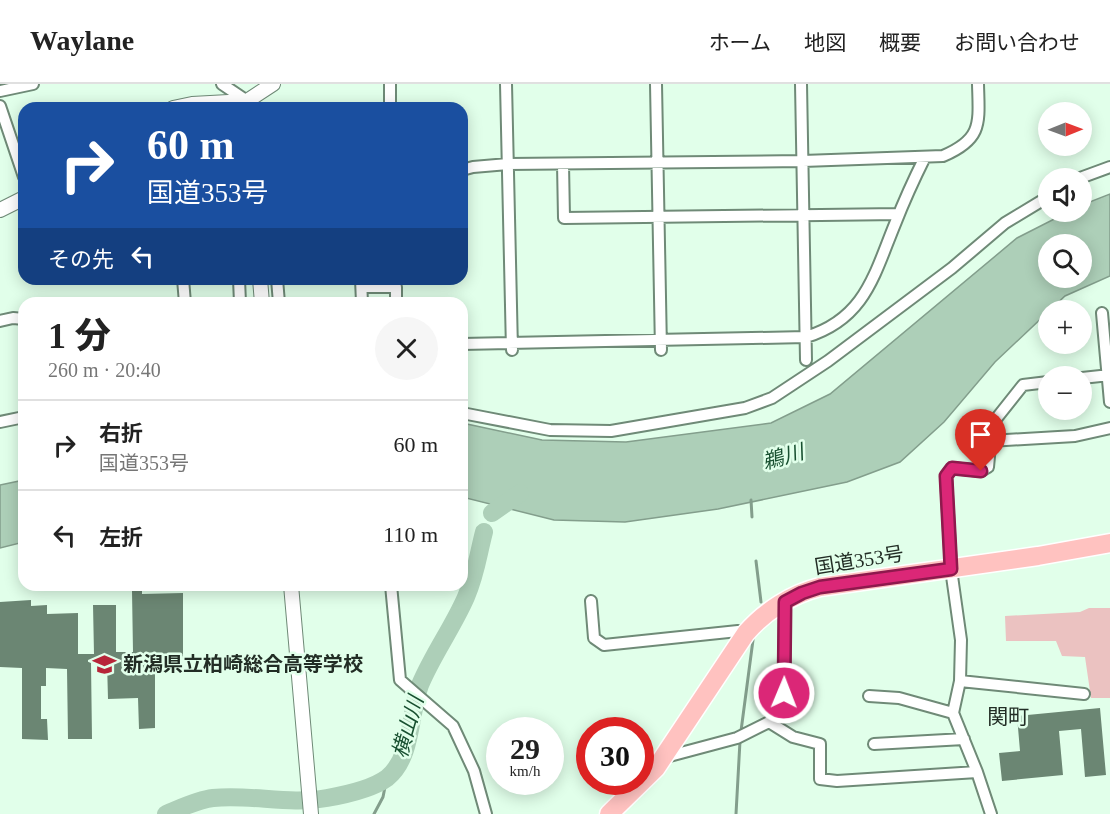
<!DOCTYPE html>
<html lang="ja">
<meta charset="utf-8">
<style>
:root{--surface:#fff;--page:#f6f6f6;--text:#222;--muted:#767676;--line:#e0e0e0}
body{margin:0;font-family:"Times New Roman","Noto Sans JP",serif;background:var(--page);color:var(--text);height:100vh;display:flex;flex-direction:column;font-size:22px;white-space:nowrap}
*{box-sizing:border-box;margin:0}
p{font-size:20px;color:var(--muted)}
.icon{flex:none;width:33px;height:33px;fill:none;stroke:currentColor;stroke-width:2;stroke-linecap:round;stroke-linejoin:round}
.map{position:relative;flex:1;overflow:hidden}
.drawer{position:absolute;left:18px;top:213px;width:450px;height:294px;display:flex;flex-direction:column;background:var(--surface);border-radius:18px;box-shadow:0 3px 15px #0003}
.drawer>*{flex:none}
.hud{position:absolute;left:18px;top:18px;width:450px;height:183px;border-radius:18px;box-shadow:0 3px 15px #0003;background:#1a4fa0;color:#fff;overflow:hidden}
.needle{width:39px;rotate:89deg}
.buttons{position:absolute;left:1038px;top:18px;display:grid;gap:12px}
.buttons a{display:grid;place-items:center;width:54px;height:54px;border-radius:50%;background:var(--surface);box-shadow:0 3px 15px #0003;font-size:30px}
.speed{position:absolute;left:486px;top:633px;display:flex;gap:12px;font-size:30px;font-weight:700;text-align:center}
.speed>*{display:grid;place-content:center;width:78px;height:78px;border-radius:50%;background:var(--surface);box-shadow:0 3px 15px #0003;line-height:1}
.speed small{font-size:15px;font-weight:400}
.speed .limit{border:9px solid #d22;background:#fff;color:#111}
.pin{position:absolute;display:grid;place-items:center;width:51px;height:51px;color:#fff;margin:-62px -26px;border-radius:50% 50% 50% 0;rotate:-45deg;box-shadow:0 0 6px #0007}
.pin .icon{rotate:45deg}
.me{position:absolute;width:66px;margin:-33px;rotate:1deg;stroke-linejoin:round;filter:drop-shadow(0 0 4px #0008)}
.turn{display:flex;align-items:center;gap:21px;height:126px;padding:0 30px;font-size:27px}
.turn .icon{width:78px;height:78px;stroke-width:2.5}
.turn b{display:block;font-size:42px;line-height:51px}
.then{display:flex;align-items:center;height:57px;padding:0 30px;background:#0003;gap:12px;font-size:22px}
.round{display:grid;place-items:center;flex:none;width:63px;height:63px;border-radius:32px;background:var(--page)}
.overview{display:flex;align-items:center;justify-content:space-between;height:102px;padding:0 30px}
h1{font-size:36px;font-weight:800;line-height:45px}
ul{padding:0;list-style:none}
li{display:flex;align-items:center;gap:18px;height:90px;padding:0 30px;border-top:2px solid var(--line)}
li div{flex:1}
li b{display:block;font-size:22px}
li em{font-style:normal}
header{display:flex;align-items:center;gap:36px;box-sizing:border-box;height:84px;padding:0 30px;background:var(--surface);border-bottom:2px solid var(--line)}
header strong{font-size:28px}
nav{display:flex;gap:33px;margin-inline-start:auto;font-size:21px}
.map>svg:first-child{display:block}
.green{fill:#ebc2c1}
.water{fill:#adcfb8;stroke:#839e8c;stroke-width:1.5;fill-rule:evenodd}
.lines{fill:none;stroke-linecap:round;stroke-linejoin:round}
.stream{stroke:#839e8c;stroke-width:3}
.river{stroke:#adcfb8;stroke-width:18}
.building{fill:#6b8673}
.minor-casing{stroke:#6f8a77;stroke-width:14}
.tertiary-casing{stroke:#6f8a77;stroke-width:16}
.trunk-casing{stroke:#fff;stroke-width:21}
.minor{stroke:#fff;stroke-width:10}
.tertiary{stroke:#fff;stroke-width:14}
.trunk{stroke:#ffc2c0;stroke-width:18}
.route-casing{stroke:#8e194d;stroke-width:15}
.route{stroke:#db2777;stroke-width:10}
.labels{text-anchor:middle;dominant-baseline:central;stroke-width:5;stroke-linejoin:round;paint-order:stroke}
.street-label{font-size:20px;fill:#222d25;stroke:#e1ffea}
.poi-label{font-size:20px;font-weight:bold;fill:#222d25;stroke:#e1ffea;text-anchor:start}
.water-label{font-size:21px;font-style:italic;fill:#185030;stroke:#e1ffea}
.neighbourhood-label{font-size:21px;fill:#222d25;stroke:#e1ffea}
</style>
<header>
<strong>Waylane</strong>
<nav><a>ホーム</a><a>地図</a><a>概要</a><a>お問い合わせ</a></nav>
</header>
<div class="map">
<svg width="1110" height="730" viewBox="0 0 1110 730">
<rect width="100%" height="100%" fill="#e1ffea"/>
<path class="green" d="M1089 524H1110V614H1091L1085 573 1062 572 1056 557H1006L1005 532 1080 528Z"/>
<path class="water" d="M1110 110V192L1065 212 995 278 944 338 900 378 847 398 718 425 625 438 554 436 462 413V339L542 356 626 358 771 339 830 310 1017 154 1068 128H1082V121ZM1048 160H1082V194H1048Z
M24 396V458L0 464V401Z"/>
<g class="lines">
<path class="stream" d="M751 416 752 433
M756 477 761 518
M741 647 753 556
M374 730 383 713 387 693
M736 730 740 657"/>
<path class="river" d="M492 429 520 409
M166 730C181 724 197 716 213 714 251 710 289 721 327 714 344 711 372 705 387 694 413 673 409 630 420 601 433 570 453 543 466 513 476 490 478 471 484 448"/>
</g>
<path class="building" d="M132 507H142V510L183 509V575L155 576V644L139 645 138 614 108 615 107 578 91 579 92 655H68L67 585 46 584V602H41V635H47L48 656 22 655V584L0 583V518L31 516V522L47 521V530L78 529V570H94L93 521H116V568H133Z
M1100 624 1106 691 1085 693 1081 645 1059 647 1063 691 1002 697 999 669 1020 667 1017 632Z"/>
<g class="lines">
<defs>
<path id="minor" d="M222 0 247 17
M390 0V24
M506 0 512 266
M656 0 661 266
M801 0 806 276
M0 7 33 0
M0 22 24 93
M563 80 564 134 899 130
M462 86 473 83 508 80 803 77 943 72C983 55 979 39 978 0
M1080 94 1110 83
M183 195 185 219
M239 195 240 219
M277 195 279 219
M361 195 362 219
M362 203H396V219
M1102 229 1110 318
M0 237 13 234 24 235
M462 260 806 253C865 235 874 191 895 140 904 117 914 95 925 73
M1082 294 1110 291
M462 329 550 346 611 347 745 324 772 314 828 277 952 184 1005 139 1048 113
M0 338 24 333
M990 357 1075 352 1110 344
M391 501 400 596 453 642 474 687 486 730
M591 517 594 554 604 561 738 547 746 549
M960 597 1084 610
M869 612 899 614 953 629
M769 638 793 653 820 660V695L837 697 977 688
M874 660 964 655
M662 674 737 654 769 638 777 628 784 609 785 518
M991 730 977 688 953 629 960 597 961 556 951 485 946 392 952 384 981 387 988 383 992 340 1023 301 1048 298"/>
<path id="tertiary" d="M173 24 192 20 247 17 273 0
M0 126 24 114
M260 195 262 219
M291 501 311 730"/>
<path id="trunk" d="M609 730 656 684 746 549C765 527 792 510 820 503L1038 472 1110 459"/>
</defs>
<use href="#minor" class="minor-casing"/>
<use href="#tertiary" class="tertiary-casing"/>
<use href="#trunk" class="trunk-casing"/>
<use href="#minor" class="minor"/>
<use href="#tertiary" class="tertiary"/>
<use href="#trunk" class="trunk"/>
</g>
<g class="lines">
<defs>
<path id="route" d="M784 609 785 518 802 509 820 503 951 485 946 392 952 384 981 387"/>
</defs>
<use href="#route" class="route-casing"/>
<use href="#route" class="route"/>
</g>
<defs>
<symbol id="school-bare" viewBox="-9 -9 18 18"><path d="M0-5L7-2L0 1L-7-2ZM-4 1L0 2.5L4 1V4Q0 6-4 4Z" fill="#b72639" stroke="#e1ffea" stroke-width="2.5" paint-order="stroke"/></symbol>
</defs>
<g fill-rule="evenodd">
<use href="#school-bare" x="88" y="564" width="33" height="33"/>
</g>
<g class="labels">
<g class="street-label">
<text transform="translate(859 476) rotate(-9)">国道353号</text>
</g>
<g class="poi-label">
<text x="123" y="580">新潟県立柏崎総合高等学校</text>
</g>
<g class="water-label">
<text transform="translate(783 373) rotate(-16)">鵜川</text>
<text transform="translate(408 643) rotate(-74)">横山川</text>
</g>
<g class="neighbourhood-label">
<text x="1008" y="633">関町</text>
</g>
</g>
</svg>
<div class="buttons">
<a><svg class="needle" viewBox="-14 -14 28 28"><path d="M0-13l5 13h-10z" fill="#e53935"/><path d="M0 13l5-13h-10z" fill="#767676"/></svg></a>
<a><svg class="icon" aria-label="sound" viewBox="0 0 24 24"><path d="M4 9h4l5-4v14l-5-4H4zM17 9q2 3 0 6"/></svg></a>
<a><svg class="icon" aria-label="search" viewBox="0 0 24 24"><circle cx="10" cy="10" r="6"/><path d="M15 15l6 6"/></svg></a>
<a>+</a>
<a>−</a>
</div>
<div class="speed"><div>29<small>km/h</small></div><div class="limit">30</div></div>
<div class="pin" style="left:981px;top:387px;background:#d93025"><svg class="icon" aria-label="arrive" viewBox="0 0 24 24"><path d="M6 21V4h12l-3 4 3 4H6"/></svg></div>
<svg class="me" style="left:784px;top:609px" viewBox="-20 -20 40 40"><circle r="17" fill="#db2777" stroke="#fff" stroke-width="3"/><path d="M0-11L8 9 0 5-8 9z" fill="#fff"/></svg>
<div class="hud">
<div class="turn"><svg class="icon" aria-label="right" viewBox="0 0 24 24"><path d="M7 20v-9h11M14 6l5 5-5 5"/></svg><div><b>60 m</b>国道353号</div></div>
<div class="then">その先<svg class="icon" aria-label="left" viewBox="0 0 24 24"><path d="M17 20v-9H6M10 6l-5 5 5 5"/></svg></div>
</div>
<section class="drawer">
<div class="overview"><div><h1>1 分</h1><p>260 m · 20:40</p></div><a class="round"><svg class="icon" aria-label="close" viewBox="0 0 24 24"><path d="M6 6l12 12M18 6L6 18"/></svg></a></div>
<ul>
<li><svg class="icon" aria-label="right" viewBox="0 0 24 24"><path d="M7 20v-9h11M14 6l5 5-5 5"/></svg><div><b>右折</b><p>国道353号</p></div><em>60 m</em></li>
<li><svg class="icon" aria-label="left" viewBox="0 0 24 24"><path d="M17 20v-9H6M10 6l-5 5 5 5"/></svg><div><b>左折</b></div><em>110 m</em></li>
</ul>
</section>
</div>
